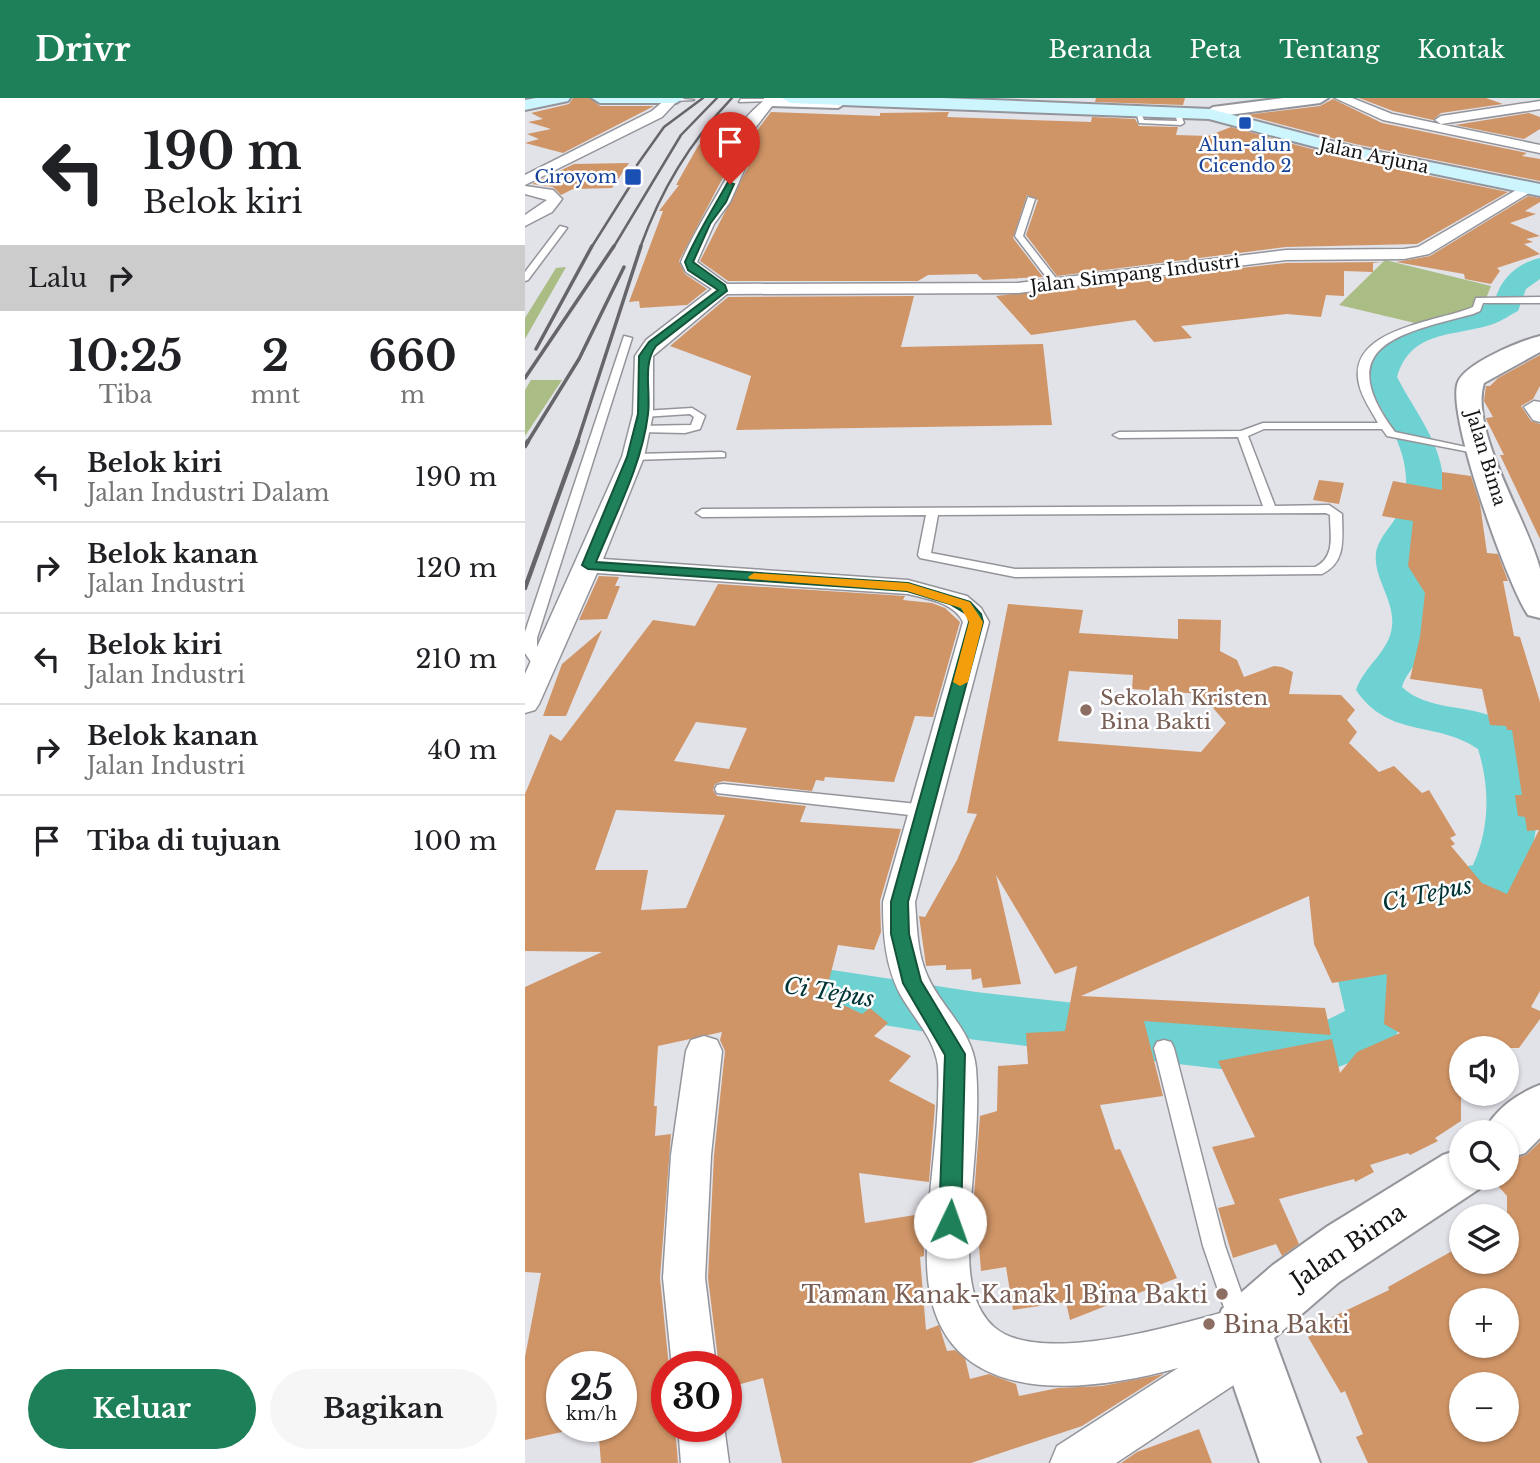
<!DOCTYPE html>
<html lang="id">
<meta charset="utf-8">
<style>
:root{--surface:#fff;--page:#f6f6f6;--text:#202124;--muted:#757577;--line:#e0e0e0;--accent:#1d8058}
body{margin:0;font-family:"Libre Baskerville",serif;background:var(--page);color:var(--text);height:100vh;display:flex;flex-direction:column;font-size:26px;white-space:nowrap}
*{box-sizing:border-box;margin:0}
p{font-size:23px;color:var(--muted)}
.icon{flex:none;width:38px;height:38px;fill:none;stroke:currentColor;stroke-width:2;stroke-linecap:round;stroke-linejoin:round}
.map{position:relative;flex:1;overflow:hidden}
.details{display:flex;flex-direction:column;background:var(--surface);width:525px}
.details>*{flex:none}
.top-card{background:#fff;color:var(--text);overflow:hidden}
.buttons{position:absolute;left:924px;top:938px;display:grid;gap:14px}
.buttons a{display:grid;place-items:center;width:70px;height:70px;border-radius:50%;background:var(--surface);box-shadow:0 2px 5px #0004;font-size:35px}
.speed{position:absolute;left:21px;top:1253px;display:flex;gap:14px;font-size:35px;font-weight:700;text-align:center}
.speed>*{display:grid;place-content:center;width:91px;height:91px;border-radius:50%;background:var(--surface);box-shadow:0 2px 5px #0004;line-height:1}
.speed small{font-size:18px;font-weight:400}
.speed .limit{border:10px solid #d22;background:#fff;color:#111}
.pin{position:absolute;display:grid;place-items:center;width:60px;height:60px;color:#fff;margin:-72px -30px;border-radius:50% 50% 50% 0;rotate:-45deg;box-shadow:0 0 7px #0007}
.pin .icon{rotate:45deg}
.me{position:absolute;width:77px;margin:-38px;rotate:3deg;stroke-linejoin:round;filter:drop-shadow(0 0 5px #0008)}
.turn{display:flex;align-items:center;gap:24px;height:147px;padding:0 28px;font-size:32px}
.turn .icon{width:91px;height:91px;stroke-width:2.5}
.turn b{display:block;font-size:49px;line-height:60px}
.then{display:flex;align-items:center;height:66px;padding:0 28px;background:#0003;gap:14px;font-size:26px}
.eta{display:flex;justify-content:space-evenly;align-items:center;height:119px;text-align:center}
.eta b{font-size:42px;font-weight:700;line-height:49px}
.cta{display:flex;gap:14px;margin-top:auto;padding:14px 28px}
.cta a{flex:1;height:80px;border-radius:42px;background:var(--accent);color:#fff;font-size:28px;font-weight:700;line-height:80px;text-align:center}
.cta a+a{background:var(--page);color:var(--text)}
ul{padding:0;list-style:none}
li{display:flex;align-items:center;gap:21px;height:91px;padding:0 28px;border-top:2px solid var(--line)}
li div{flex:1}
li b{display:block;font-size:26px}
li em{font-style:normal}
header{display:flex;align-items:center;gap:42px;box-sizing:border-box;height:98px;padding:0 35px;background:var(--accent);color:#fff}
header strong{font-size:33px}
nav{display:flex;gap:38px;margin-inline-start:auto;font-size:24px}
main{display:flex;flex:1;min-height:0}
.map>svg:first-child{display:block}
.green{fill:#aabd85}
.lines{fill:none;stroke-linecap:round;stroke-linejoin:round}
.river{fill:#6dd2d1;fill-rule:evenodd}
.building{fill:#d09567;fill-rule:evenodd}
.service-casing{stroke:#94949b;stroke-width:3}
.minor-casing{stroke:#94949b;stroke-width:3}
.tertiary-casing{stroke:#94949b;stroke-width:4}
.secondary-casing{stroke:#94949b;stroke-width:4}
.service{fill:#fff;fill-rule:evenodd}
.minor{fill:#fff;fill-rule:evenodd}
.tertiary{fill:#fff;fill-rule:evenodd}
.secondary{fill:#cdf5fe;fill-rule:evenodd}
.rail-far2{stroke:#66666a;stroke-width:2.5}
.rail-far1{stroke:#66666a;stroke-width:3.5}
.rail{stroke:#66666a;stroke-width:4.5}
.route{fill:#1d8058;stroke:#135339;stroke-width:2}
.slow{fill:#f59e0b}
.transit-dot{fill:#1a4fb4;stroke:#fff;stroke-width:2.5}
.education-dot{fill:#8d6e63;stroke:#fff;stroke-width:2.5}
.labels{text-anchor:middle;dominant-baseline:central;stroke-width:5;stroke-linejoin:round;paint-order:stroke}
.far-transit-label{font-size:18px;fill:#164399;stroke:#fff}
.far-street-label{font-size:18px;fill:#141416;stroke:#fff}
.education-label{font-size:21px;fill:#785e54;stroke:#fff;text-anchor:start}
.water-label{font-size:23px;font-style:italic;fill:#013535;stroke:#fff}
.near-street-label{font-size:24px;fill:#141416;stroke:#fff}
.near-education-label{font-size:24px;fill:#785e54;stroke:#fff;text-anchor:end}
</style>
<header>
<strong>Drivr</strong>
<nav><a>Beranda</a><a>Peta</a><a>Tentang</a><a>Kontak</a></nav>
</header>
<main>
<section class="details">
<div class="top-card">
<div class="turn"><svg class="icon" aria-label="left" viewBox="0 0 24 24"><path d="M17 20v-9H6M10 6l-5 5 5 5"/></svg><div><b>190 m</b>Belok kiri</div></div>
<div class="then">Lalu<svg class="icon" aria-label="right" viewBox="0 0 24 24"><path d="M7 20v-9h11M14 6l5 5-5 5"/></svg></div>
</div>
<div class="eta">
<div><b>10:25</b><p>Tiba</p></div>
<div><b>2</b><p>mnt</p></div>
<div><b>660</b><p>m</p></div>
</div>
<ul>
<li><svg class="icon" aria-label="left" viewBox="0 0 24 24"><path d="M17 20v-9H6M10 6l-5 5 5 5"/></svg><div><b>Belok kiri</b><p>Jalan Industri Dalam</p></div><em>190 m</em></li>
<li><svg class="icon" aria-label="right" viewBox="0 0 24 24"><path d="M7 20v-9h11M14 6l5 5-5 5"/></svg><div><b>Belok kanan</b><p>Jalan Industri</p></div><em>120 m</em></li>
<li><svg class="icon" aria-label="left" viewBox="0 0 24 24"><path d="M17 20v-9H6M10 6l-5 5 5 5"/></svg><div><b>Belok kiri</b><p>Jalan Industri</p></div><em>210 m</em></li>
<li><svg class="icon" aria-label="right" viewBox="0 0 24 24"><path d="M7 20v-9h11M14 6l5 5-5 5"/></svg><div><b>Belok kanan</b><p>Jalan Industri</p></div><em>40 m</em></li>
<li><svg class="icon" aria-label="arrive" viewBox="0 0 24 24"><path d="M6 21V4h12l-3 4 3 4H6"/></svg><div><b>Tiba di tujuan</b></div><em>100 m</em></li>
</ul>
<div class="cta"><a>Keluar</a><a>Bagikan</a></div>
</section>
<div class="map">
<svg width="1015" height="1365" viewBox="0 0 1015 1365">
<rect width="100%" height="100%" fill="#e2e2e9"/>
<path class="green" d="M860 162 966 188 958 208 949 216 894 226 814 207Z
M41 169 0 241V220L31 170Z
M6 282H37L0 338V292Z"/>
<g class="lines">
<path class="river" d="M1015 160V181L1001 191 993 213C985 217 977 223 968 226 930 239 886 231 872 279 893 320 931 362 914 411 908 426 895 438 891 454 891 482 914 504 909 533 906 556 883 568 877 589 902 613 943 606 973 621 1011 639 1015 701 1010 737 1006 759 996 778 986 797L863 825 865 861 879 915 877 926 868 943 856 952 801 974 704 972 451 942 236 907 216 900 207 884 216 868 236 861 451 894 704 922 798 924 820 913C810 867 798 839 822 794L948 767C965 730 965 689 953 651 911 622 864 641 831 592 839 568 865 553 867 528 870 502 848 480 851 455 854 437 871 425 877 408 893 361 859 320 840 279 843 271 845 260 849 253 873 218 935 220 970 202 976 180 993 165 1015 160Z"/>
</g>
<path class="building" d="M48 0H65L75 8H129L38 55 0 45 14 41 2 36 26 31 3 24 18 21 6 15 44 6Z
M571 0H660L658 7 570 4Z
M834 0H961L978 6 916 15 908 22 868 13Z
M808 1 857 25 1002 55 997 58 1015 61V83L830 46 720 17 795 8Z
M246 14 355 18V15L424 14 422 19 566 24 567 19 610 21 614 28 653 29 651 37 683 38 706 29 827 62 983 94 892 146 761 149 532 178 501 137 513 102 502 97 488 140 518 179 458 182 452 176 403 177 393 183H203L175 163 223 69V44Z
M1004 15 1015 19V31L999 41 930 27Z
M188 32H208L201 52 203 70 154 163 160 176 182 191 162 207 115 210 114 203 104 204 138 113H134L154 87H151L173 48Z
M104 65 87 90 48 91 36 97 28 89 7 86 49 66Z
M1003 98 1015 100V104L1000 113 1011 116 985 125 1015 138 1001 141 1008 144 999 146 1015 156 972 170 975 173 966 186 940 181 939 176 871 164 905 158Z
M856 164 848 165V174L819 173V198L801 197 796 219 762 216 656 228 667 240 629 244 610 222 506 237 471 198 761 165Z
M389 198 376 249 518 246 527 327 211 332 226 278 145 248 203 199Z
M1015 257V288L1008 301 996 308 1006 323 1015 326V441L975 357H979L962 323 961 320 968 319 959 303 961 288H965L973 280Z
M917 374 946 378 955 406 962 455 973 456 983 483H978L989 538 995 539 1015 604V893L1006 909 1015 913V921L994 950H936V1023L910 1040 913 1043 885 1057 883 1055 845 1067 849 1074 830 1084 829 1081 754 1101 774 1146 757 1158 751 1146 708 1160 693 1110 710 1106 687 1049 730 1039 693 963 807 941 815 975 832 954 875 935 859 926 862 876 807 885 789 846 784 798 556 898 800 910 806 937 619 923 638 998 575 1007 590 1052 595 1051 652 1180 545 1222 541 1204 488 1212 481 1169 456 1173 451 1111H448L455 1018 472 1013 473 968 503 966 501 935 540 933 552 868 530 876 471 777 496 886 458 890 456 880 447 882 446 871 421 872V867L401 868 394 818 400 819 432 762 452 716 442 715 483 506 558 512 554 535 653 541V521L696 522 695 553 712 562 719 579 749 568 757 569 768 574 764 596 816 597 830 612 822 622 832 634 824 645 854 674 869 668 897 695 904 692 931 737 925 740 930 746 926 748 957 785 982 796 1014 732 1002 733 1000 719 993 718 990 697H997L987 632H982L981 628 965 627 957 591 885 581 895 539 900 495 883 468 888 423 857 418 868 383 917 392ZM544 573 608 577 607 591 676 596 701 625 676 654 533 643Z
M794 382 819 385 814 406 788 402Z
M74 478 94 479 90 488H95L82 521 54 522Z
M193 486 380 498 378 502 407 505 420 510 435 524 408 619 390 618 369 684 300 679 299 683 291 682 287 693 198 683 190 686 188 692 192 698 281 708 275 724 376 731 355 803 356 834 349 852 313 847 300 898 337 916 345 910 363 925 349 938 386 958 364 983 410 1007 404 1084 334 1075 340 1125 390 1117 392 1137 398 1136 399 1153V1158L395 1159 401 1232 414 1227 422 1253 430 1252 440 1260 445 1281 464 1276 491 1286 494 1298 533 1290 577 1288 639 1276 557 1328 446 1365H257L238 1280 201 1290V1269H194L183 1180 189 1057 200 953 195 942 197 934 133 948 129 1008H132L130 1038 146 1036 135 1180 144 1269H142V1328H150L153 1365H76L73 1328H96V1269H37V1334L0 1342V1259L16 1175 0 1174V889L77 854 0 853V696L25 636 36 643 128 522 170 528ZM171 624 222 630 204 671 149 663ZM91 712 200 717 161 810 116 812 123 772H70Z
M77 532 41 618H18L37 566Z
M1015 1044V1365H843L831 1339 838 1336 820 1293 816 1295 783 1239 800 1231 797 1224 864 1192 863 1189 936 1148V1164H982V1098L966 1080H982V1063L1001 1057ZM936 1202H982V1248H936ZM936 1286H982V1332H936Z
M674 1331 687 1365H596L612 1354Z"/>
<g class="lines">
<defs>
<path id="service" d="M145 0 169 2 148 3Z
M216 1H245L248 3 214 4Z
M611 13H615L619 22 652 23 650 15 655 14 659 25 656 27 614 25Z
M503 99 510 101 498 138 534 184V188H528L490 138Z
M35 128 42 130 3 182 0 183V174Z
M1015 199V205H958L955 213 948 216C878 235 804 246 870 334L960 353V357L862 338 857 331H739L723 338 750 408 804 407 817 416C817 440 822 464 797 476L490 479 395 460 393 457 401 417 177 419 171 415 177 411 738 408 713 339 594 340 588 337 594 334 716 333 738 325H853C846 312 837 300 834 286 821 230 914 224 948 209L951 200ZM801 415 805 417C805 437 811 459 790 469L490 471 406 455 413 417Z
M99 238 107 240 12 540V552L24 570 17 574 12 573 0 555V534Z
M167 310 180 318 175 331 160 335 114 334 108 331 114 328 166 327 169 319 165 316 118 319 113 316 118 313Z
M196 354 200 355V359L108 362 102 359 108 356Z
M198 686 402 707 410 713 402 719 192 695 190 691 192 687Z
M639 942 646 944 649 950 700 1148 726 1222 722 1230 714 1233 706 1230 678 1148 629 950 632 944Z"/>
<path id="minor" d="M142 0 154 1 137 19 0 87V77L127 13Z
M242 0 251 3 220 43 221 68 205 104 189 126 172 164 202 186 493 185 761 152 879 151 893 149 1000 87 1005 86 1012 90 904 156 879 161 761 162 493 195 202 196 128 258V316L119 359 78 461 383 482 442 498 456 510 464 524 390 804C392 828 392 855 402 877 416 910 447 931 451 970 456 1030 444 1091 444 1150 444 1178 447 1209 469 1229 516 1270 662 1224 717 1209L732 1216 745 1251 739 1267 591 1365H525L532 1348 653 1270C551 1298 406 1311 402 1166 400 1100 416 1034 413 968 409 939 389 921 375 896 360 867 358 836 358 804L438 524C429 504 402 501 383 496L72 475 14 606 10 612 0 615V576L97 359 108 316 110 258 121 242 187 191 161 174 156 164C170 132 189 104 205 73 208 65 204 60 204 52 205 33 229 10 242 0Z
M810 0H827L867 16 1015 47V55L858 22Z
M1015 3V11L916 26 910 22 916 18Z
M0 88 28 92 37 101 27 114 0 128V117L22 102 0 96Z
M1009 303 1015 304V324L1008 322 999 309Z
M179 938 192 942 197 953 186 1057 180 1180 191 1269H147L138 1180 146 1057 161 953 166 942Z
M153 1328H199L204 1365H156Z"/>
<path id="tertiary" d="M239 0H313L321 5 313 10 245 8 239 6Z
M758 0H803L795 5 688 19 680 14 688 9Z
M1015 238V254L959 285C944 333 1003 423 1015 471 1015 485 1015 505 1015 520L1003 517C983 488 920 314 933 284 941 265 995 243 1015 238Z
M1015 987V1040L1000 1055 982 1061V1034H959C969 1012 993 995 1015 987Z
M936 1051V1080H959L954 1091 814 1184 749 1240 795 1365H735L689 1231 697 1211 748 1167 803 1128 918 1057Z"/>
<path id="secondary" d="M11 0H45L43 3 0 12V2Z
M67 0H159L151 5H75Z
M257 0H418L685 11 829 49 1015 86V98L828 59 684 21 265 5Z"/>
</defs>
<use href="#service" class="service-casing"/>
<use href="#minor" class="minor-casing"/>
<use href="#tertiary" class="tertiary-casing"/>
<use href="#secondary" class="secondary-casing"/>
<use href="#service" class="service"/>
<use href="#minor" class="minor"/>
<use href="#tertiary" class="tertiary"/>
<use href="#secondary" class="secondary"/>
<path class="rail-far2" d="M112 67 139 29 178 0
M66 150 105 88
M88 150 156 37 192 0
M115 150C136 92 164 45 207 0"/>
<path class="rail-far1" d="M11 251 67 148
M0 280 89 148
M2 345 54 261 99 169
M52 345 116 148"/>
<path class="rail" d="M0 348 3 343
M0 490 53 343"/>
</g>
<path class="route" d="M203 84 209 86 201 104 185 126 168 164 200 187 202 193 131 248C117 267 126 293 123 316 117 367 90 417 71 464L383 485 445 504 456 516 458 524 383 804 384 836 396 883 440 956 436 1124 432 1131 425 1134 417 1131 414 1124 420 957 378 885 366 836V804L444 524 443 517 425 506 382 493 63 471 57 467 102 359 113 316 114 258 124 244 193 192 163 172 160 164C172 136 188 111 203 84Z"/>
<path class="slow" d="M229 475 383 485 445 504 458 524 443 584 435 588 428 584 444 524 436 510 382 493 225 481 223 479Z"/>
<g class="transit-dot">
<rect x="713" y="18" width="14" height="14" rx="3.5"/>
<rect x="99" y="70" width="18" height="18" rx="3.5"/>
</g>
<g class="education-dot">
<circle cx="561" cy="612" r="7"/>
<circle cx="697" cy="1196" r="7"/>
<circle cx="684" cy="1226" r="7"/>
</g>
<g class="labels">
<g class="far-transit-label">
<text x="720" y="47">Alun-alun<tspan x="720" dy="21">Cicendo 2</tspan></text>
<text x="92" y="79" text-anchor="end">Ciroyom</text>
</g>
<g class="far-street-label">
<text transform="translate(849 58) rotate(12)">Jalan Arjuna</text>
<text transform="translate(610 176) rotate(-7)">Jalan Simpang Industri</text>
<text transform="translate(961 360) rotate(73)">Jalan Bima</text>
</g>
<g class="education-label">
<text x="575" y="600">Sekolah Kristen<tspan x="575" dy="24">Bina Bakti</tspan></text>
</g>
<g class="water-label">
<text transform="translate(902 796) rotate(-12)">Ci Tepus</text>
<text transform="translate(304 894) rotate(9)">Ci Tepus</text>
</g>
<g class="near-street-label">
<text transform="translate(823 1148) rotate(-34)">Jalan Bima</text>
</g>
<g class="near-education-label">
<text x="683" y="1196">Taman Kanak-Kanak 1 Bina Bakti</text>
<text x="698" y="1226" text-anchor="start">Bina Bakti</text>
</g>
</g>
</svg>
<div class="buttons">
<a><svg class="icon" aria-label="sound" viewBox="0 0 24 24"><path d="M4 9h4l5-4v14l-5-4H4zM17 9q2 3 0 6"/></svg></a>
<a><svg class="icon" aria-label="search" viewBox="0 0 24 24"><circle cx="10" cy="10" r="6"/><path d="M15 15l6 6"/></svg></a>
<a><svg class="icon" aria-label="layers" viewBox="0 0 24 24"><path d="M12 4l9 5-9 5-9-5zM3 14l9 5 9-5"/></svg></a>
<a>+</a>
<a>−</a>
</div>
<div class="speed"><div>25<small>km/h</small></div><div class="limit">30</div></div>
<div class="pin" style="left:205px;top:86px;background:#d93025"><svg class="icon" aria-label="arrive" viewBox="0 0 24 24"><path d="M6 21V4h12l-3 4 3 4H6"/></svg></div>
<svg class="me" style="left:425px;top:1124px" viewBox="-20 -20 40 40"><circle r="19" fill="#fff"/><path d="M0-13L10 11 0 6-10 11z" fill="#1d8058"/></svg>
</div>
</main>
